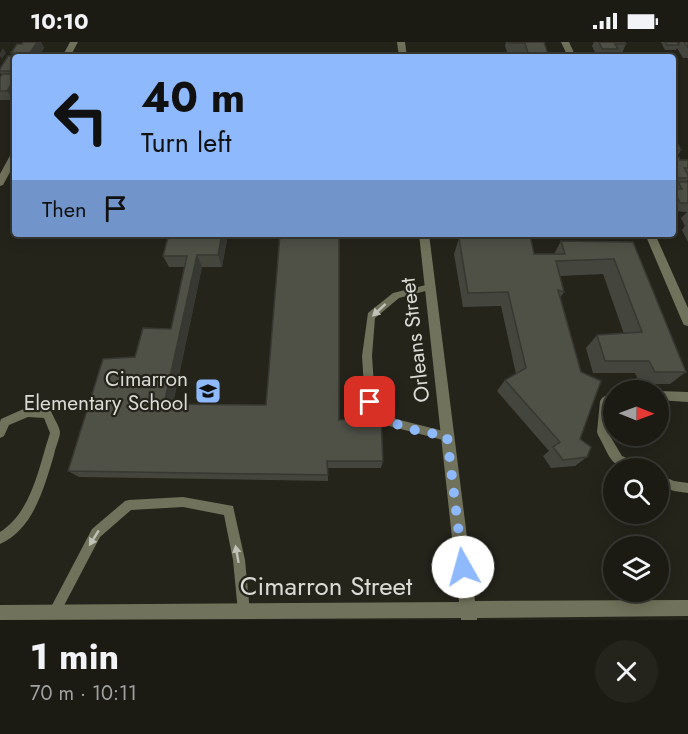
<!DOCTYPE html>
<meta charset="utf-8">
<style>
:root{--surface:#1b1b14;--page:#24241d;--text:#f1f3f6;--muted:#a0a1a0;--line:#393934}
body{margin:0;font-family:Jost,sans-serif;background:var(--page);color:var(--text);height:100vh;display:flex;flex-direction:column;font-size:22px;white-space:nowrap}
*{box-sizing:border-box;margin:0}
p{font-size:20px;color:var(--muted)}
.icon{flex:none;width:33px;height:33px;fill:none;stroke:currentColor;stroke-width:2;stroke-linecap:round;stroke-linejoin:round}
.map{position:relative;height:578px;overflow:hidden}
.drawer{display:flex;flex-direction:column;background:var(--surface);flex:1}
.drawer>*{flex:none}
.top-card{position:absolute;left:12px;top:12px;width:664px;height:183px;border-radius:6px;box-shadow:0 3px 15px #0003,0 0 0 2px var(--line);background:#8eb9fd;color:#111;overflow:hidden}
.needle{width:39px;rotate:91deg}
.fabs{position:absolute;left:603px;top:338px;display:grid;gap:12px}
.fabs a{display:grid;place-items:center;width:66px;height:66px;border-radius:50%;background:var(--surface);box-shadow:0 3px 15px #0003,0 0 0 2px var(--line);font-size:30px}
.pin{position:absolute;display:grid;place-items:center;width:51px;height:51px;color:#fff;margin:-26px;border-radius:12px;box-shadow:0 3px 9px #0006}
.me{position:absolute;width:66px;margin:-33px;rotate:353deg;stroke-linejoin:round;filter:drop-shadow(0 0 4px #0008)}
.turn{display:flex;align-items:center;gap:21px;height:126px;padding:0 30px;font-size:27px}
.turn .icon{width:78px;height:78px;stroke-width:2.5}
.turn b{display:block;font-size:42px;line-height:51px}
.then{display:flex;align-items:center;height:57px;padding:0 30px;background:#0003;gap:12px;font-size:22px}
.round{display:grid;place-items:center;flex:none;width:63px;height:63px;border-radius:32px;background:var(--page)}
.overview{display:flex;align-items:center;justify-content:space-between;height:102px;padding:0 30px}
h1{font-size:36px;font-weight:700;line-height:45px}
.status{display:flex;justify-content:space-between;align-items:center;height:42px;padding:0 30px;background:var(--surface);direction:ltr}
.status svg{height:16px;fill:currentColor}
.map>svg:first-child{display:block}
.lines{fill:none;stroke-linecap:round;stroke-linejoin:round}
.service{fill:#71725b;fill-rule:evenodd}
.minor{fill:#71725b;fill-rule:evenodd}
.wall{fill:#44453c}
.shaded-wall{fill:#373831}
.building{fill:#4f5046;stroke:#373831;stroke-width:1.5}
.oneway{fill:#c0c1b7}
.route{stroke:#8eb9fd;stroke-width:10;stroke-dasharray:0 18}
.labels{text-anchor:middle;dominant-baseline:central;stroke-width:4.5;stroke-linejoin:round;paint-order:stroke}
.street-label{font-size:21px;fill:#dbdbd6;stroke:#24241b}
.poi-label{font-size:21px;fill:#dbdbd6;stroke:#24241b;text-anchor:end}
.near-street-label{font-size:26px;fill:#dbdbd6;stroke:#24241b}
</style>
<div class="status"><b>10:10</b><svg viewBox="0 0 49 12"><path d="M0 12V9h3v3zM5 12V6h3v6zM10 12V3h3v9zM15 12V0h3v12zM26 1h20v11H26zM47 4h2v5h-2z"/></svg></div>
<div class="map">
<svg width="688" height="578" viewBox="0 0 688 578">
<rect width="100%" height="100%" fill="#24241b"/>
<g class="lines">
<path class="service" d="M430 242 434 245 433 247 399 256 375 276 372 314 375 358 396 377 451 391 452 394 451 397 447 399 389 384 367 363 365 360 362 314 368 271 393 251Z
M658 349 688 350V360L658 358Z
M605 354H614V363H610L607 389 622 414 639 422 640 426C609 426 612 418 598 393L597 390 600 359 602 356Z
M28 365 51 369C53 375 59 383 60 390 60 396 55 406 54 413 44 445 34 487 0 502V490C32 470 39 424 50 391L44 376 28 375 9 383 4 394 0 396V380L1 377Z
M658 432 674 439 688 441V451L674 449 658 443Z
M183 455 233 464 245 518 250 570 248 574 244 576 240 574 238 570 233 518 224 473 183 465 131 468 100 495 58 575 54 577 50 575 48 571 50 567 92 487 125 459 129 458Z"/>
<path class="minor" d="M70 0H78L70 15H62Z
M397 0H405L407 15H399Z
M561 0H569L576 15H568Z
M15 109V121L3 143 0 144V132L12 110Z
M419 192H429L475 559 688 558V574L477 576V578H461V576L0 578V563L459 560Z
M645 192H655L688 266V284L684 283 682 279Z"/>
</g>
<path class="wall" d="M23 0H41L44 6 38 15H15V54L13 58H0V36L2 33 0 31V27L13 14 11 11Z
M506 0H544L548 12 547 15H523L522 10H507L505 4Z
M594 0H625L626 2 622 11H616L628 15H597L592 4Z
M661 0H677L678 3 680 0H688V16H683L677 6 676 8H665Z
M674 95 681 108 677 115 680 118H688V138L686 140H688V200L682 188 685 184 681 176 687 170 674 169V147L675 145H674Z
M228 192 222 225H202L173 362 339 378 383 419 381 426H328V439L79 435 68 429 135 315 171 287 184 225H169L163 214Z
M459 196 534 212H554L561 199 633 200 686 330 670 342H640L635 331H593L586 306 597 293 624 292 603 232 560 234 564 250 560 256 580 397 587 415 575 424 551 426 543 414 549 409 497 349 505 338 516 332 501 264 463 265 454 212Z"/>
<path class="shaded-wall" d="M37 0H41L44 6 38 15H33L30 11Z
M3 6 6 11 2 17 0 14V11Z
M15 36V54L13 58 7 49Z
M222 192H228L222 225 218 213Z
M197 213 202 225 171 370 164 362Z"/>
<path class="building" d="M23 0H37L30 11H11L17 2H22Z
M509 0H544L548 12 528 11 525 1H509Z
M599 0H625L626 2H615L618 7H602Z
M665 0H677L679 3H667Z
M684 0H688V6Z
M599 11 627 12 628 15H601Z
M8 14H28V15H15V29H0V27Z
M2 32H15V36L7 49H0V36Z
M674 95 681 108H674Z
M674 115H679L680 118H688V126H684L688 133V136H674Z
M678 140H688V161H680L674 148V147H682Z
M169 192H222L218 213H197L164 362 266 363 280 192H339V378L381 376 383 419H327L328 433 68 429 103 317 135 315 143 286 171 287 187 214H163Z
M530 193 534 212H565L561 199 633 200 686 330H655L649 319H605L597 293 642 290 614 217 556 219 564 250 558 248 581 330 601 339 580 397 591 405 587 415 563 418 553 405 560 400 505 338 526 326 508 250 468 251 459 196Z"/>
<defs><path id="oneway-solid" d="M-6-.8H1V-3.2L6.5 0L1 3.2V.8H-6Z" transform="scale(1.5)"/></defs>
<g class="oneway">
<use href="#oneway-solid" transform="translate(379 268) rotate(137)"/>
<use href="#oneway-solid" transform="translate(94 496) rotate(122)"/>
<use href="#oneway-solid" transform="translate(237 512) rotate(-100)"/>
</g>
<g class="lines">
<path class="route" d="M370 360 393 381 418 389 447 394 463 525"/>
</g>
<defs>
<symbol id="school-square" viewBox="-11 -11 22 22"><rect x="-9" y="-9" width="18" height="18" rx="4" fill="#8eb9fd" stroke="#24241b"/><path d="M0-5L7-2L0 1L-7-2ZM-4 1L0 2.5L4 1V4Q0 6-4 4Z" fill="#111"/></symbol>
</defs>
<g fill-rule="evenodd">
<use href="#school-square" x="193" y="334" width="30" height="30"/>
</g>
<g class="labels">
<g class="street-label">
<text transform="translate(415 298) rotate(-97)">Orleans Street</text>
</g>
<g class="poi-label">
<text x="188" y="337">Cimarron<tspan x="188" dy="24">Elementary School</tspan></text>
</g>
<g class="near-street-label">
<text x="326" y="544">Cimarron Street</text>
</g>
</g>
</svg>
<div class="fabs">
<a><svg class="needle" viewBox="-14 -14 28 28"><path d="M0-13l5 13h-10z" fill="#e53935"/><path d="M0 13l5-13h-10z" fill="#a0a1a0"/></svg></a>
<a><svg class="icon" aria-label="search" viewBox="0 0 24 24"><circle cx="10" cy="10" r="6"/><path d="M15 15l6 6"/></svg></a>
<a><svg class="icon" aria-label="layers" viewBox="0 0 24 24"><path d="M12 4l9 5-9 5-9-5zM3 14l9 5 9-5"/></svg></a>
</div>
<div class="pin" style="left:370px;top:360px;background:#d93025"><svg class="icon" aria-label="arrive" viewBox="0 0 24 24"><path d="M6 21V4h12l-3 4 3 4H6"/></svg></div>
<svg class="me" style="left:463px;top:525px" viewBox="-20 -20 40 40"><circle r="19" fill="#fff"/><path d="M0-13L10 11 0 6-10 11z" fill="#8eb9fd"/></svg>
<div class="top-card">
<div class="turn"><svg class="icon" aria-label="left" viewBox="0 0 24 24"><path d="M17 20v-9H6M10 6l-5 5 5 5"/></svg><div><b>40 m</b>Turn left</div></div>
<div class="then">Then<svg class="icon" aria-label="arrive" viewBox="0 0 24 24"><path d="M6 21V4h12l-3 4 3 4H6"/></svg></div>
</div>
</div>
<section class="drawer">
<div class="overview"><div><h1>1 min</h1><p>70 m · 10:11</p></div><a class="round"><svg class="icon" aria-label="close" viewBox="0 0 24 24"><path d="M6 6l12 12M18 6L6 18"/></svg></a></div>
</section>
